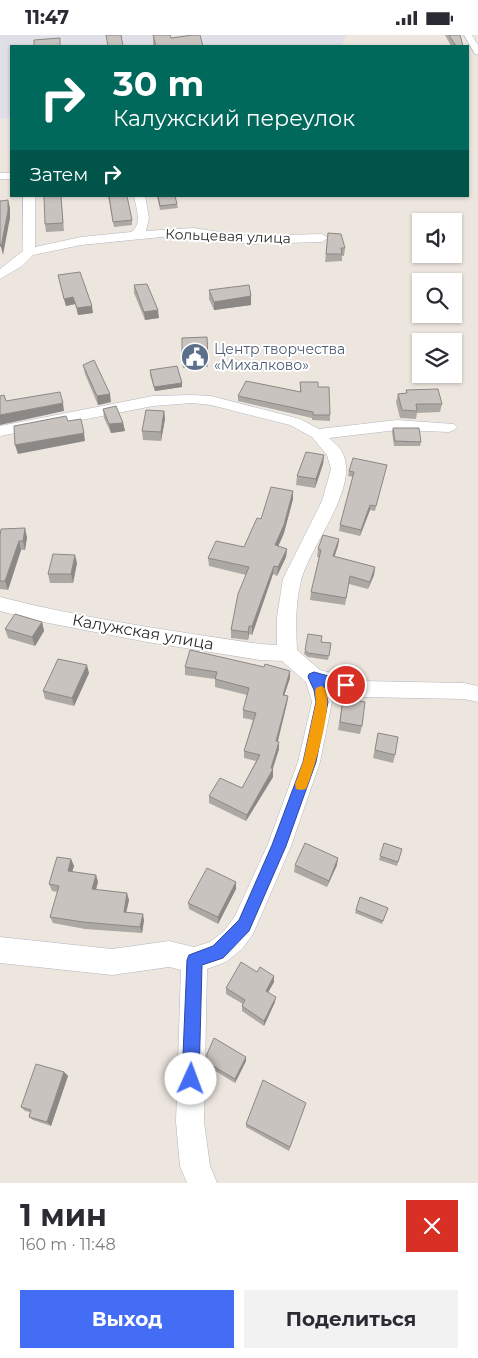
<!DOCTYPE html>
<html lang="ru">
<meta charset="utf-8">
<style>
:root{--surface:#fff;--page:#f2f2f3;--text:#2b2b33;--muted:#7c7c81;--accent:#436df5}
body{margin:0;font-family:Montserrat,sans-serif;background:var(--page);color:var(--text);height:100vh;display:flex;flex-direction:column;font-size:19px;white-space:nowrap}
*{box-sizing:border-box;margin:0}
p{font-size:16px;color:var(--muted)}
.icon{flex:none;width:28px;height:28px;fill:none;stroke:currentColor;stroke-width:2;stroke-linecap:round;stroke-linejoin:round}
.map{position:relative;height:1148px;overflow:hidden}
.details{display:flex;flex-direction:column;background:var(--surface);flex:1}
.details>*{flex:none}
.top-card{position:absolute;left:10px;top:10px;width:459px;height:152px;border-radius:0px;box-shadow:0 1px 4px #0004;background:#00695c;color:#fff;overflow:hidden}
.buttons{position:absolute;left:412px;top:178px;display:grid;gap:10px}
.buttons a{display:grid;place-items:center;width:50px;height:50px;border-radius:0px;background:var(--surface);box-shadow:0 1px 4px #0004;font-size:25px}
.pin{position:absolute;display:grid;place-items:center;width:42px;height:42px;color:#fff;margin:-21px;border:2px solid #fff;border-radius:50%;box-shadow:0 1px 5px #0007}
.me{position:absolute;width:55px;margin:-28px;rotate:2deg;stroke-linejoin:round;filter:drop-shadow(0 0 4px #0008)}
.turn{display:flex;align-items:center;gap:18px;height:105px;padding:0 20px;font-size:22px}
.turn .icon{width:65px;height:65px;stroke-width:2.5}
.turn b{display:block;font-size:35px;line-height:42px}
.then{display:flex;align-items:center;height:48px;padding:0 20px;background:#0003;gap:10px;font-size:19px}
.round{display:grid;place-items:center;flex:none;width:52px;height:52px;border-radius:0px;background:var(--page)}
.head{display:flex;align-items:center;justify-content:space-between;height:85px;padding:0 20px}
h1{font-size:30px;font-weight:700;line-height:38px}
.action{display:flex;gap:10px;margin-top:auto;padding:10px 20px}
.action a{flex:1;height:58px;border-radius:0px;background:var(--accent);color:#fff;font-size:20px;font-weight:700;line-height:58px;text-align:center}
.action a+a{background:var(--page);color:var(--text)}
.status{display:flex;justify-content:space-between;align-items:center;height:35px;padding:0 25px;background:var(--surface);direction:ltr}
.status svg{height:14px;fill:currentColor}
.map>svg:first-child{display:block}
.industrial{fill:#e0dee6}
.lines{fill:none;stroke-linecap:round;stroke-linejoin:round}
.street-casing{stroke:#b2b5bf;stroke-width:1}
.street{fill:#fff;fill-rule:evenodd}
.wall{fill:#aca8a3}
.shaded-wall{fill:#8c8885}
.building{fill:#c8c3be;stroke:#8c8885}
.route{fill:#436df5;stroke:#2c479f}
.slow{fill:#f59e0b}
.labels{text-anchor:middle;dominant-baseline:central;stroke-width:4;stroke-linejoin:round;paint-order:stroke}
.far-street-label{font-size:14px;fill:#2c2c2c;stroke:#fff}
.far-service-label{font-size:14px;fill:#4e5e75;stroke:#fff;text-anchor:start}
.street-label{font-size:16px;fill:#2c2c2c;stroke:#fff}
</style>
<div class="status"><b>11:47</b><svg viewBox="0 0 49 12"><path d="M0 12V9h3v3zM5 12V6h3v6zM10 12V3h3v9zM15 12V0h3v12zM26 1h20v11H26zM47 4h2v5h-2z"/></svg></div>
<div class="map">
<svg width="478" height="1148" viewBox="0 0 478 1148">
<rect width="100%" height="100%" fill="#ede6de"/>
<path class="industrial" d="M0 0H347L341 11H11V83L0 84Z"/>
<g class="lines">
<defs>
<path id="street" d="M464 0H472L478 10V19H475Z
M0 138H11V144H0Z
M23 161H35V212L81 202 131 197C143 189 136 173 134 161H145L149 183 146 196 193 193 248 201 322 199 328 203 322 207 248 209 193 201H171L81 210 33 220 22 231 0 244V234L23 216Z
M192 360 211 361 300 384 319 394 397 385 454 389 457 392 454 395 449 397 397 395 329 403C333 407 339 411 342 417 361 451 309 512 301 546 295 569 296 592 297 615L320 635 362 646 464 648 478 651V667L464 664 362 662 330 654 332 667 320 727 291 811 253 899 242 914 226 927 207 934 204 1087 210 1131 217 1148H187L180 1131 176 1087 181 935 169 932 112 940 0 928V902L112 914 169 906 194 912 210 907 224 896 235 881 268 809 298 727 312 667 306 647 282 626 260 625 147 607 38 586 0 576V562C85 584 173 596 260 609L277 610V582L283 544 322 466 331 434 327 420 312 402 290 390 211 370 192 368 153 371 0 401V391L153 361Z"/>
</defs>
<use href="#street" class="street-casing"/>
<use href="#street" class="street"/>
</g>
<path class="wall" d="M153 0 171 3 203 11H153Z
M445 0H460L463 11H451Z
M61 161 64 196 46 197 45 189Z
M108 161 132 185V190L114 192Z
M157 161H175L178 173 160 175Z
M328 198 345 213 344 221H342V226L325 227Z
M58 240 93 278 78 280 75 269 66 271Z
M134 250 159 283 145 285 134 258Z
M209 255 251 261V270L214 275 209 264Z
M207 302 208 332 183 333 182 324Z
M83 330 111 367 98 370 85 339Z
M150 335 182 348V352L155 356 150 340Z
M300 347 318 352 330 380V386L312 385V383L238 366V361L300 357Z
M406 355 442 369 440 377 417 378 416 384 400 383 396 367 398 359 406 358Z
M103 374 123 388 125 396 111 398 104 383Z
M164 376 165 384 161 406 143 405 142 396Z
M393 393 421 407 420 411H394L392 397Z
M324 420 323 429 315 453 296 450 297 441Z
M387 430 375 476 370 475 360 501 339 496 340 490 353 442 348 441 349 436Z
M293 456V464L284 498 278 511 287 514 286 522 277 541 273 539 252 600 249 599 248 605 231 603V595L246 540 209 531 208 523 244 512 261 484Z
M0 501 27 502 25 515H21L8 555 0 554Z
M339 504 338 511 334 521 375 532 374 540 368 554 349 549 345 570 310 565 311 557 319 522H317L318 514Z
M77 528 73 548H50L48 539Z
M42 587 44 596 35 611 8 603 5 594Z
M322 607 331 608 328 625 308 622 304 619 305 615Z
M185 632 290 643 284 660 288 661 287 668 278 706 279 714 273 734V742L246 786 209 768V761L242 753 256 726 244 723V716L253 685 243 683V675L247 660 215 652V644L185 640Z
M89 638 74 671 45 664 43 656Z
M343 663 362 691 360 699 338 695Z
M378 698 395 720 393 728 373 723Z
M384 808 402 814 397 831 379 825Z
M71 824 74 831 72 837 96 840 98 847 96 855 129 865 126 877 144 885 142 898 85 894 53 888 50 882 58 857 52 856 49 849Z
M295 830H337L327 852 294 837Z
M236 847V854L218 889 189 874 188 868Z
M360 862 388 873 382 889 355 878Z
M257 937 274 941V947L268 957 275 967 264 991 242 976V971L243 969 226 959V953Z
M246 1022V1026L235 1048 207 1031 206 1027Z
M64 1037 68 1041 51 1091 33 1085 29 1082 30 1077 25 1076 21 1072Z
M306 1068 289 1116 246 1092V1089Z"/>
<path class="shaded-wall" d="M8 165 10 173V183L3 220 1 212Z
M251 261V270L214 275V267Z
M73 262 75 269 66 271 64 264Z
M92 271 93 278 78 280 77 273Z
M158 275 159 283 145 285 144 277Z
M182 348V352L155 356 154 352Z
M110 359 111 367 98 370 97 361Z
M63 368 64 376 0 390V380Z
M164 376 165 384 161 406V397Z
M123 388 125 396 111 398 109 389Z
M84 398 85 406 18 419 15 410Z
M324 420 323 429 315 453 316 444Z
M293 456V464L284 498 275 519V510Z
M370 470V475L360 501 361 495Z
M25 493 27 502 25 515 23 506Z
M339 504 338 511 332 529 333 521Z
M19 506 21 515 8 555 5 546Z
M287 514 286 522 277 541 278 532Z
M75 520 77 528 73 548 71 539Z
M274 531 273 539 252 600V591Z
M375 532 374 540 368 554 370 547Z
M42 587 44 596 35 611 32 602Z
M249 591V599L248 605V597Z
M87 630 89 638 74 671 72 663Z
M290 636V643L282 667 283 660Z
M288 661 287 668 276 713V706Z
M279 707V714L271 738 273 734V742L246 786 247 780 271 733Z
M338 823 337 830 327 852 329 846Z
M71 824 74 831 70 843 68 836Z
M96 840 98 847 94 861 92 854Z
M236 847V854L218 889V882Z
M127 858 129 865 125 883 124 877Z
M143 879 144 885 142 898 140 892Z
M274 941V947L266 961V956Z
M276 962 275 967 264 991V986Z
M246 1022V1026L235 1048V1044Z
M64 1037 68 1041 51 1091 47 1087Z"/>
<path class="building" d="M106 0H121L123 11H108Z
M153 0H170L171 3 193 0H200L203 11H156Z
M449 0H460L463 11H456Z
M60 3V11H34V5Z
M44 161H61L63 188 45 189Z
M109 161H127L132 185 113 187Z
M158 161H175L177 169 160 171Z
M8 165V176L1 212 0 208V166Z
M328 198 341 199 345 213H341L342 219H326Z
M80 237 92 271 77 273 73 262 64 264 58 240Z
M147 249 158 275 144 277 134 250Z
M249 250 251 261 214 267 209 255Z
M207 302 208 324H182V303Z
M94 325 110 359 97 361 83 330Z
M177 331 182 348 154 352 150 335Z
M246 346 301 357 300 347H318V352H329L330 380H313V377L238 361Z
M438 354 442 369H416L417 376 402 375 398 359 407 358 406 355Z
M60 357 63 368 0 380V361L4 360 6 366Z
M116 371 123 388 109 389 103 374Z
M146 375 164 376 161 397 142 396Z
M66 381 68 386 81 384 84 398 15 410 14 391Z
M393 393H419L421 407 395 406Z
M306 417 324 420 316 444 297 441Z
M353 423 387 430 376 471 370 470 361 495 340 490 354 437 349 436Z
M271 452 293 456 284 490 275 510 287 514 278 532 274 531 252 591H249L248 597 231 595 238 559 249 532 208 523 216 506 244 512 257 483 261 484Z
M25 493 23 506H19L5 546H0V501L1 494Z
M323 500 339 504 333 521 375 532 370 547 350 541 346 563 311 557 321 515 318 514Z
M53 519 75 520 71 539H48Z
M15 579 42 587 32 602 5 594Z
M308 599 322 601 321 607 331 608 329 621 308 618 305 615Z
M190 615 264 632 265 629 290 636 283 660 288 661 276 706 279 707 271 733 273 734 247 780 209 761 220 743 242 753 260 720 244 716 256 678 243 675 249 653 215 644 217 637 185 632Z
M58 624 87 630 72 663 43 656Z
M343 663 365 667 362 691 340 687Z
M378 698 398 702 395 720 375 715Z
M305 808 338 823 329 846 295 830Z
M384 808 402 814 398 827 380 821Z
M57 822 71 824 68 836 96 840 92 854 127 858 124 877 143 879 140 892 83 887 50 882 59 851 49 849Z
M207 833 236 847 218 882 188 868Z
M360 862 388 873 383 886 356 875Z
M241 927 257 937 260 932 274 941 266 956 276 962 264 986 242 971 245 965 226 953Z
M214 1003 246 1022 235 1044 206 1027 207 1019Z
M36 1029 64 1037 47 1087 29 1082 31 1075 21 1072Z
M263 1045 306 1068 290 1112 246 1089Z"/>
<path class="route" d="M314 637 350 647 352 650 350 654 346 655 324 650 328 667 316 727 286 811 249 896 223 923 202 930 199 1044 197 1050 191 1053 185 1050 182 1044 187 925 189 920 213 911 239 885 272 810 303 727 316 667 314 655 308 642 309 639Z"/>
<path class="slow" d="M321 651 325 653C334 670 314 735 306 754L301 755 296 754 295 749 303 727 316 667 315 657 316 653Z"/>
<defs>
<symbol id="civic-disc" viewBox="-11 -11 22 22"><circle r="9.5" fill="#5c6f8a" stroke="#fff"/><path d="M-.6-6.5H3V-4.5H.6V-3L4-1V1h2V6H-6V1h2V-1L-.6-3ZM-1.2 2.5V6h2.4V2.5Z" fill="#fff"/></symbol>
</defs>
<g fill-rule="evenodd">
<use href="#civic-disc" x="179" y="306" width="32" height="32"/>
</g>
<g class="labels">
<g class="far-street-label">
<text transform="translate(228 201) rotate(2)">Кольцевая улица</text>
</g>
<g class="far-service-label">
<text x="214" y="314">Центр творчества<tspan x="214" dy="16">«Михалково»</tspan></text>
</g>
<g class="street-label">
<text transform="translate(143 597) rotate(10)">Калужская улица</text>
</g>
</g>
</svg>
<div class="buttons">
<a><svg class="icon" aria-label="sound" viewBox="0 0 24 24"><path d="M4 9h4l5-4v14l-5-4H4zM17 9q2 3 0 6"/></svg></a>
<a><svg class="icon" aria-label="search" viewBox="0 0 24 24"><circle cx="10" cy="10" r="6"/><path d="M15 15l6 6"/></svg></a>
<a><svg class="icon" aria-label="layers" viewBox="0 0 24 24"><path d="M12 4l9 5-9 5-9-5zM3 14l9 5 9-5"/></svg></a>
</div>
<div class="pin" style="left:346px;top:650px;background:#d93025"><svg class="icon" aria-label="arrive" viewBox="0 0 24 24"><path d="M6 21V4h12l-3 4 3 4H6"/></svg></div>
<svg class="me" style="left:191px;top:1044px" viewBox="-20 -20 40 40"><circle r="19" fill="#fff"/><path d="M0-13L10 11 0 6-10 11z" fill="#436df5"/></svg>
<div class="top-card">
<div class="turn"><svg class="icon" aria-label="right" viewBox="0 0 24 24"><path d="M7 20v-9h11M14 6l5 5-5 5"/></svg><div><b>30 m</b>Калужский переулок</div></div>
<div class="then">Затем<svg class="icon" aria-label="right" viewBox="0 0 24 24"><path d="M7 20v-9h11M14 6l5 5-5 5"/></svg></div>
</div>
</div>
<section class="details">
<div class="head"><div><h1>1 мин</h1><p>160 m · 11:48</p></div><a class="round" style="background:#d93025;color:#fff"><svg class="icon" aria-label="close" viewBox="0 0 24 24"><path d="M6 6l12 12M18 6L6 18"/></svg></a></div>
<div class="action"><a>Выход</a><a>Поделиться</a></div>
</section>
